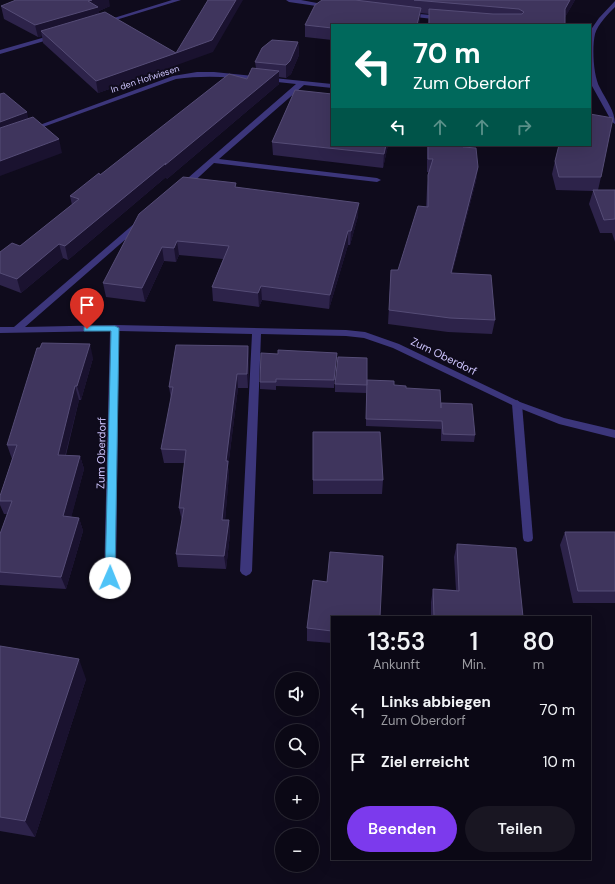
<!DOCTYPE html>
<html lang="de">
<meta charset="utf-8">
<style>
:root{--surface:#0b0815;--page:#191622;--text:#f1f3f6;--muted:#9a9aa0;--line:#2b2934;--accent:#7c3aed}
body{margin:0;font-family:"DM Sans",sans-serif;background:var(--page);color:var(--text);height:100vh;display:flex;flex-direction:column;font-size:15px;white-space:nowrap}
*{box-sizing:border-box;margin:0}
p{font-size:13px;color:var(--muted)}
.icon{flex:none;width:22px;height:22px;fill:none;stroke:currentColor;stroke-width:2;stroke-linecap:round;stroke-linejoin:round}
.map{position:relative;flex:1;overflow:hidden}
.details{position:absolute;left:331px;top:616px;width:260px;height:244px;display:flex;flex-direction:column;background:var(--surface);border-radius:0px;box-shadow:0 4px 16px #0002,0 0 0 1px var(--line)}
.details>*{flex:none}
.hud{position:absolute;left:331px;top:24px;width:260px;height:122px;border-radius:0px;box-shadow:0 4px 16px #0002,0 0 0 1px var(--line);background:#00695c;color:#fff;overflow:hidden}
.tools{position:absolute;left:275px;top:672px;display:grid;gap:8px}
.tools a{display:grid;place-items:center;width:44px;height:44px;border-radius:50%;background:var(--surface);box-shadow:0 4px 16px #0002,0 0 0 1px var(--line);font-size:20px}
.pin{position:absolute;display:grid;place-items:center;width:34px;height:34px;color:#fff;margin:-41px -17px;border-radius:50% 50% 50% 0;rotate:-45deg;box-shadow:0 0 4px #0007}
.pin .icon{rotate:45deg}
.me{position:absolute;width:44px;margin:-22px;rotate:1deg;stroke-linejoin:round;filter:drop-shadow(0 0 3px #0008)}
.turn{display:flex;align-items:center;gap:14px;height:84px;padding:0 16px;font-size:18px}
.turn .icon{width:52px;height:52px;stroke-width:2.5}
.turn b{display:block;font-size:28px;line-height:34px}
.lanes{display:flex;align-items:center;height:38px;padding:0 16px;background:#0003;justify-content:center;gap:20px;direction:ltr}
.lanes .off{opacity:.35}
.eta{display:flex;justify-content:space-evenly;align-items:center;height:68px;text-align:center}
.eta b{font-size:24px;font-weight:600;line-height:28px}
.cta{display:flex;gap:8px;margin-top:auto;padding:8px 16px}
.cta a{flex:1;height:46px;border-radius:24px;background:var(--accent);color:#fff;font-size:16px;font-weight:600;line-height:46px;text-align:center}
.cta a+a{background:var(--page);color:var(--text)}
ul{padding:0;list-style:none}
li{display:flex;align-items:center;gap:12px;height:52px;padding:0 16px}
li div{flex:1}
li b{display:block;font-size:15px}
li em{font-style:normal}
.map>svg:first-child{display:block}
.lines{fill:none;stroke-linecap:round;stroke-linejoin:round}
.service{fill:#3c367b;fill-rule:evenodd}
.minor{fill:#3c367b;fill-rule:evenodd}
.wall{fill:#2d234a}
.shaded-wall{fill:#1a122f}
.building{fill:#3f355d;stroke:#554c76}
.route{fill:#4fc3f7;stroke:#337fa1}
.labels{text-anchor:middle;dominant-baseline:central;stroke-width:4;stroke-linejoin:round;paint-order:stroke}
.far-street-label{font-size:9px;fill:#cfc6ff;stroke:#0f0b1c}
.street-label{font-size:11px;fill:#cfc6ff;stroke:#0f0b1c}
</style>
<div class="map">
<svg width="615" height="884" viewBox="0 0 615 884">
<rect width="100%" height="100%" fill="#0f0b1c"/>
<g class="lines">
<path class="service" d="M517 400 522 404 533 538 532 541 528 542 524 541 523 538 512 404Z"/>
<path class="minor" d="M172 0H181L106 23 101 22Z
M286 0H301L333 6 330 8 289 2Z
M615 1V7C608 14 598 24 595 34 592 47 593 76 600 88 606 100 615 111 615 124L612 122 592 86 590 80V31L599 18Z
M408 13 442 16 445 18 442 20 406 16V14Z
M56 34 58 35V37L0 54V50Z
M197 72H214L332 84V88L304 85 219 159 377 178 381 180 377 182 214 163 187 188H181V184L296 84C256 80 216 73 176 79L32 131 30 132 26 130 173 76Z
M135 223H138L142 225 25 327 115 325 346 330 365 332 399 344 520 402 564 418 615 430V438L559 424 514 406 393 348 364 338 346 336 261 334 252 571 250 574 246 576 242 574 240 571 252 334 119 331 116 578 114 581 110 583 106 581 104 578 110 331 0 333V327H14Z"/>
</g>
<path class="wall" d="M322 0H575L565 17V25H428L429 14 420 13V21L332 25V40L305 37V25Z
M1 6H110L99 11V14L176 53 177 65 98 93 43 43 42 36 38 37 4 19Z
M298 42 299 55 291 74 286 78 279 77V84L167 179 166 177 68 260 63 258 21 293 0 285V252L20 246 72 205 70 196 100 175 247 79 256 68 255 62Z
M272 142 388 145 383 168 273 155Z
M427 145H464L463 147 478 167 476 181 452 273 495 320 492 334 448 332 388 324 391 270H398L426 207 427 188 429 172H427Z
M555 161 601 177 598 190H615V242L612 233H600L589 204 593 191 556 190 552 174Z
M237 187 358 216 350 245H348L329 309 262 300 259 307 213 301 212 287 223 259 179 255 176 262 164 261 145 302 106 297 103 283Z
M248 346 249 360 248 388H238L228 467 229 474 225 520H229L230 534 226 569 178 567 176 554 182 521 179 508 185 463H164L161 449 171 399 169 387Z
M337 353 334 388 276 386V390L260 389V382L278 354Z
M93 358 81 400H79L66 455 80 456 84 469 71 517 79 518 83 531 66 589 0 585V534L7 514H4L0 505V496L12 459 7 445Z
M335 384 394 385 406 388 441 404 475 435 474 442 441 441V429L366 426V389V393L335 392Z
M313 432 383 480 382 494H313Z
M565 532H615V603H573L560 545Z
M457 544 523 617H431V602L433 589 456 590 454 557Z
M332 617V643L307 641V628Z
M0 646 86 679 35 837 0 831Z"/>
<path class="shaded-wall" d="M92 0H109L110 6 99 11 100 19 41 31 42 36 38 37 35 25Z
M236 0H243L213 52 177 65 176 53Z
M570 0H575L563 21 565 9Z
M421 8 420 21 419 25H417Z
M298 42 299 55 291 74 286 78V65Z
M176 53 177 65 98 93 96 81Z
M279 71V84L167 179 166 177 68 260 65 246Z
M27 112 30 126 0 136V122Z
M59 139 62 153 0 176V161Z
M386 145H388L383 168 384 154Z
M478 167 476 181 449 286 451 273Z
M359 203 358 216 350 245 351 231Z
M348 231V245L329 309 330 295Z
M177 241 179 255 176 262 174 248Z
M59 244 63 258 21 293 17 279Z
M162 247 164 261 145 302 142 288Z
M261 286 262 300 259 307 258 293Z
M90 344 93 358 81 400 77 386Z
M248 346 249 360 248 388 247 374Z
M237 374 238 388 228 467 229 474 224 534 222 520 226 461Z
M75 386 79 400 62 468 58 455Z
M80 456 84 469 68 530 63 516Z
M79 518 83 531 66 589 61 577Z
M229 520 230 534 226 569 224 556Z
M79 659 86 679 35 837 25 821Z"/>
<path class="building" d="M16 0H92L88 1 98 7 35 25 1 6Z
M208 0H236L212 40 176 53Z
M322 0H355L421 8 417 25H332V28L305 25 315 5Z
M414 0H570L565 9V25H429V9L493 14H522L524 12 519 9Z
M105 12 176 53 96 81 41 31Z
M272 40 298 42 290 61 286 65 255 62 262 48Z
M252 68 279 71 165 165 166 163 65 246 59 244 17 279 0 273V252L12 243 20 246 79 199 70 196 99 173 100 175 229 74 247 79Z
M295 90 332 94V145H386L384 154 272 142Z
M4 93 27 112 0 122V94Z
M590 114 613 118 601 177H559L555 161 559 145H590Z
M33 117 59 139 0 161V128Z
M428 145H464L463 147 476 148 478 167 451 273 491 275 495 320 450 318 389 310 391 270H398L418 206 428 207V175L433 159H428Z
M183 177 236 183 235 187 359 203 351 231H348L330 295 261 286 258 293 212 287 229 246 177 241 174 248 162 247 142 288 103 283 139 214Z
M593 190H615V219L604 220Z
M42 343 90 344 77 386H75L58 455 80 456 63 516 79 518 61 577 0 572V534L12 501H0V496L17 445H7L37 348H40Z
M176 345 248 346 247 374H237L226 461H228L222 520H229L224 556 176 554 184 508H179L186 450 161 449 173 387H169Z
M278 350 337 353 334 380 276 379V382H260L261 353 278 354Z
M338 357 367 358V385L335 384Z
M367 380 394 381V385L406 386V388L440 390 441 408V403L472 404 475 435 443 434 442 421 366 419Z
M313 432H380L383 480H313Z
M565 532H615V591H578Z
M457 544 516 548 523 617H434L433 589 459 591Z
M330 552 383 556 380 617H332V631L307 628 313 580 327 582Z
M0 646 79 659 25 821 0 817Z"/>
<path class="route" d="M87 326H115L119 328 115 578 114 581 110 582 106 581 105 578 111 331H84V327Z"/>
<g class="labels">
<g class="far-street-label">
<text transform="translate(145 79) rotate(-18)">In den Hofwiesen</text>
</g>
<g class="street-label">
<text transform="translate(444 356) rotate(26)">Zum Oberdorf</text>
<text transform="translate(101 453) rotate(-89)">Zum Oberdorf</text>
</g>
</g>
</svg>
<div class="tools">
<a><svg class="icon" aria-label="sound" viewBox="0 0 24 24"><path d="M4 9h4l5-4v14l-5-4H4zM17 9q2 3 0 6"/></svg></a>
<a><svg class="icon" aria-label="search" viewBox="0 0 24 24"><circle cx="10" cy="10" r="6"/><path d="M15 15l6 6"/></svg></a>
<a>+</a>
<a>−</a>
</div>
<div class="pin" style="left:87px;top:329px;background:#d93025"><svg class="icon" aria-label="arrive" viewBox="0 0 24 24"><path d="M6 21V4h12l-3 4 3 4H6"/></svg></div>
<svg class="me" style="left:110px;top:578px" viewBox="-20 -20 40 40"><circle r="19" fill="#fff"/><path d="M0-13L10 11 0 6-10 11z" fill="#4fc3f7"/></svg>
<div class="hud">
<div class="turn"><svg class="icon" aria-label="left" viewBox="0 0 24 24"><path d="M17 20v-9H6M10 6l-5 5 5 5"/></svg><div><b>70 m</b>Zum Oberdorf</div></div>
<div class="lanes"><svg class="icon" aria-label="left" viewBox="0 0 24 24"><path d="M17 20v-9H6M10 6l-5 5 5 5"/></svg><svg class="icon off" aria-label="ahead" viewBox="0 0 24 24"><path d="M12 20V5M6 11l6-6 6 6"/></svg><svg class="icon off" aria-label="ahead" viewBox="0 0 24 24"><path d="M12 20V5M6 11l6-6 6 6"/></svg><svg class="icon off" aria-label="right" viewBox="0 0 24 24"><path d="M7 20v-9h11M14 6l5 5-5 5"/></svg></div>
</div>
<section class="details">
<div class="eta">
<div><b>13:53</b><p>Ankunft</p></div>
<div><b>1</b><p>Min.</p></div>
<div><b>80</b><p>m</p></div>
</div>
<ul>
<li><svg class="icon" aria-label="left" viewBox="0 0 24 24"><path d="M17 20v-9H6M10 6l-5 5 5 5"/></svg><div><b>Links abbiegen</b><p>Zum Oberdorf</p></div><em>70 m</em></li>
<li><svg class="icon" aria-label="arrive" viewBox="0 0 24 24"><path d="M6 21V4h12l-3 4 3 4H6"/></svg><div><b>Ziel erreicht</b></div><em>10 m</em></li>
</ul>
<div class="cta"><a>Beenden</a><a>Teilen</a></div>
</section>
</div>
